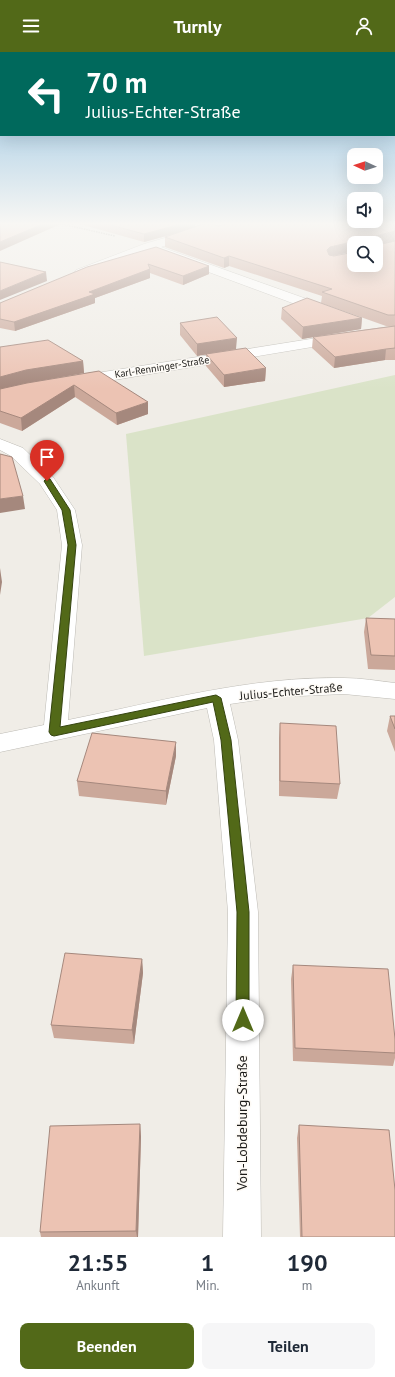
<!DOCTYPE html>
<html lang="de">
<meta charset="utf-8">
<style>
:root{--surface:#fff;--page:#f6f6f7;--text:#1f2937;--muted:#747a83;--accent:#526918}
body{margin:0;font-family:"PT Sans",sans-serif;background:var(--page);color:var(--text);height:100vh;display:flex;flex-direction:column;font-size:15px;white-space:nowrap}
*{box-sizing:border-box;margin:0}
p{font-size:13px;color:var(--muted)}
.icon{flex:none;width:22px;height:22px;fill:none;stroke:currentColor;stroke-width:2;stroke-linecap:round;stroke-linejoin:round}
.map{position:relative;height:1185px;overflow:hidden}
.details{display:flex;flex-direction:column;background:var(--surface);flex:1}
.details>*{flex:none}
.hud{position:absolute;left:0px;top:0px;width:395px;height:84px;box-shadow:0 4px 16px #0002;background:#00695c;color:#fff;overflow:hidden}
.needle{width:26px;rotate:273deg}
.tools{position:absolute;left:347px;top:96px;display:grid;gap:8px}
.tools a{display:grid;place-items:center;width:36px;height:36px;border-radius:8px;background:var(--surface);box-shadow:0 4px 16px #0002;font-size:20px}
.pin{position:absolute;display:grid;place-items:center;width:34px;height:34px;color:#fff;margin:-41px -17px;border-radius:50% 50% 50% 0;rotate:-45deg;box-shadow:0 0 4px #0007}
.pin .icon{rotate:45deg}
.me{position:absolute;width:44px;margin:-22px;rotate:0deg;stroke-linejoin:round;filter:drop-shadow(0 0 3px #0008)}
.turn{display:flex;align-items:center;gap:14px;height:84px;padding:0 20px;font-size:18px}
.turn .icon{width:52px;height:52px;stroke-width:2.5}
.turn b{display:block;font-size:28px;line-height:34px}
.eta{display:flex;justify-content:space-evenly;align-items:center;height:68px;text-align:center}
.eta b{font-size:24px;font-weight:700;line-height:28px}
.action{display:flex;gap:8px;margin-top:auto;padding:8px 20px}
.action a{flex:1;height:46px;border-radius:8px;background:var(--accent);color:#fff;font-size:16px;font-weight:700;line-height:46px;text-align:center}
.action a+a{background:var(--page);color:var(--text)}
header{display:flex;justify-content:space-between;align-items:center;height:52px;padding:0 20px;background:var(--accent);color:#fff;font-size:18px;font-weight:700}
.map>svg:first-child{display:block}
.green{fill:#dae3c8}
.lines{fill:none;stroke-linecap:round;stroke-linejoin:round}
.minor-casing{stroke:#bdbbb5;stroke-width:1}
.path{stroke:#868480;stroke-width:1.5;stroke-dasharray:1.5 1;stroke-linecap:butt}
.minor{fill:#fff;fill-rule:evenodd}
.wall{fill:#cba89a;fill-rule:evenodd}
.shaded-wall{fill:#a5887d}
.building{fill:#ecc3b3;stroke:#a5887d}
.route{fill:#526918;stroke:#354410}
.labels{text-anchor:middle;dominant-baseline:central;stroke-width:3;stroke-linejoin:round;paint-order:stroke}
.far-street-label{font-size:10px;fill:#1c1b19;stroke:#fdfaf5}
.street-label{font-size:12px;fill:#1c1b19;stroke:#fdfaf5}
.near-street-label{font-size:14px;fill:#1c1b19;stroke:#fdfaf5}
</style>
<header><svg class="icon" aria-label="menu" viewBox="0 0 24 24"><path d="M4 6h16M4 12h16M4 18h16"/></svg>Turnly<svg class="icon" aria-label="person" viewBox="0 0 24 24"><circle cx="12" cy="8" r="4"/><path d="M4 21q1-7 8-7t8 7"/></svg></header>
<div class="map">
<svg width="395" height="1185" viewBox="0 0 395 1185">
<rect width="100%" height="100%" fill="#f0ede7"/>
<path class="green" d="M395 323V545L368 566 144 604 126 382Z"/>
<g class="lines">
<defs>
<path id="minor" d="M217 171H233L232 173 161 195 332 256 334 259 332 262H322L149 198 84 224H76L74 221 76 218 144 192Z
M395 275V283L348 289 78 334 73 332 70 329 73 326 78 324 348 281Z
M0 387 23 396 53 425 75 458 82 493 68 668C158 650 251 624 344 626 361 626 378 629 395 631V647L344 642 277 645 230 652 238 688 258 860 261 1185H223L228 860 214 688 207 656 0 700V682L44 673 62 493 57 458 40 432 11 404 0 398Z"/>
</defs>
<use href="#minor" class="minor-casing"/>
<path class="path" d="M57 171 115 184"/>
<use href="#minor" class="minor"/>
</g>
<path class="wall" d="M76 171H195V175L218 174 395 171V308H385L334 316 312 296 313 285 391 274H386L321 251 322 244 229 214 224 216 165 195V185L181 180 144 190ZM354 191 376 213 332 204 354 199Z
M156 195 209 222 183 233 150 221V226L95 246V251L15 279 0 276V251Z
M282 256 362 266 361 277 302 287 281 267Z
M180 271 236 297 266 316 265 329 224 335 206 314V302L215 301 197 304 180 283Z
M0 295 83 309 84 321 28 331 9 335 99 319 148 362 117 373 75 345 22 379 0 371Z
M366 566 395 567V618L368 617 364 580Z
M390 664H395V700L387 679Z
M280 671 340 732 337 747 279 744V686Z
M176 704 166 753 79 744 77 729Z
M142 907 143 921 134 992 54 986 51 973Z
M293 913 395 987V1006L393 1014 293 1009 291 927Z
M140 1072 141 1085 138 1185H41L40 1180Z
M299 1073 395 1185H300L297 1086Z"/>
<path class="shaded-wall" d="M45 171H63L0 199V190Z
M185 171H195V176L144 190V182Z
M395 179V189L376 194 375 191 376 184Z
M356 189V191H354V199L329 205 327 198 330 195Z
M229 204V214L224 216V206Z
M209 214V222L183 233V224Z
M150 217V226L95 246V251L15 279 14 270 89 240Z
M46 220 47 229 0 248V239Z
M362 266 361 277 302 287 303 275Z
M237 286 236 297 197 304V292Z
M386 297 385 308 334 316 335 305Z
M83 309 84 321 28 331 0 337V325L26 318Z
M266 316 265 329 224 335V323Z
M74 333 75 345 22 379 21 366Z
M148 350V362L117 373 116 361Z
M23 444 25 457 0 461V447Z
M0 516 2 530 0 543Z
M176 690V704L166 753V739Z
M142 907 143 921 134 992 132 978Z
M140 1072 141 1085 138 1185H137L136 1179Z"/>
<path class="building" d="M0 171H45L0 190Z
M103 171H185L144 182Z
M209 171 218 174 229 171H395V179L376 184V191H356V189L330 195 327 198 329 203 334 204 354 200V213H376V191L378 193 395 189V263H388L322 240 332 237 229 204 224 206 165 185 200 173Z
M156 195 209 214 183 224 148 212 150 217 89 240 95 242 14 270 0 267V251L87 215Z
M0 210 46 220 0 239Z
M307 246 362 266 303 275 282 256Z
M217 265 237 286 197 292 180 271Z
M395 274V296L386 297 335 305 313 285Z
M48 288 83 309 26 318 0 325V295Z
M246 296 266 316 224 323 206 302Z
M99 319 148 350 116 361 74 333 21 366 0 359V337L27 331Z
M0 402 12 405 23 444 0 447Z
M366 566 395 567V604L371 603Z
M390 664H395V677Z
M280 671 336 674 340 732 280 729Z
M92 681 176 690 166 739 77 729Z
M65 901 142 907 132 978 51 973Z
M293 913 388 917 395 987V1001L295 996Z
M140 1072 136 1179 40 1180 50 1074Z
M299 1073 389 1078 395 1138V1185H302Z"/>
<linearGradient id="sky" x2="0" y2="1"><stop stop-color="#89bde0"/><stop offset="0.51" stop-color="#f8f7f4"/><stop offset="1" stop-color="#f8f7f4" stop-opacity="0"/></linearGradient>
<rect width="395" height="337" fill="url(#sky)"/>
<path class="route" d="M47 426 50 427 70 458 76 493 60 675 216 643 221 646 231 688 249 860V968L247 973 243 975 238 973 236 968 237 860 221 688 213 650 54 684 51 683 49 680 68 493 62 458 44 429Z"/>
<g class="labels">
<g class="far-street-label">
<text transform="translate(162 315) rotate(-9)">Karl-Renninger-Straße</text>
</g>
<g class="street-label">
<text transform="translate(291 639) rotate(-5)">Julius-Echter-Straße</text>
</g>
<g class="near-street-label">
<text transform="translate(242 1071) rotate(-90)">Von-Lobdeburg-Straße</text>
</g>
</g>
</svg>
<div class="tools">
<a><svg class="needle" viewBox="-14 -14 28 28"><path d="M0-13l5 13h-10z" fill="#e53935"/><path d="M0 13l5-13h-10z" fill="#747a83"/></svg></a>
<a><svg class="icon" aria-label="sound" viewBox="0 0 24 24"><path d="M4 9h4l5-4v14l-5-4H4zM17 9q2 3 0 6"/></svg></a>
<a><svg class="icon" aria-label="search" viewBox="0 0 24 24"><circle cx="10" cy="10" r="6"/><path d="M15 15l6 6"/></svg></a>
</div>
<div class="pin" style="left:47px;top:429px;background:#d93025"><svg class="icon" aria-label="arrive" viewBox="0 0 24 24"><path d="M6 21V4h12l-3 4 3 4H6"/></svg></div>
<svg class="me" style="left:243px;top:968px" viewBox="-20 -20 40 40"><circle r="19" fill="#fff"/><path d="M0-13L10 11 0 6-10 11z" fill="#526918"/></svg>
<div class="hud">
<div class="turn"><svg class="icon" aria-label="left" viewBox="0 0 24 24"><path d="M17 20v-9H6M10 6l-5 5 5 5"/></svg><div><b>70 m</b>Julius-Echter-Straße</div></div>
</div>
</div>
<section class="details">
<div class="eta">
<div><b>21:55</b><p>Ankunft</p></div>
<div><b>1</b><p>Min.</p></div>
<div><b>190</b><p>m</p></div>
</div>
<div class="action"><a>Beenden</a><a>Teilen</a></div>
</section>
